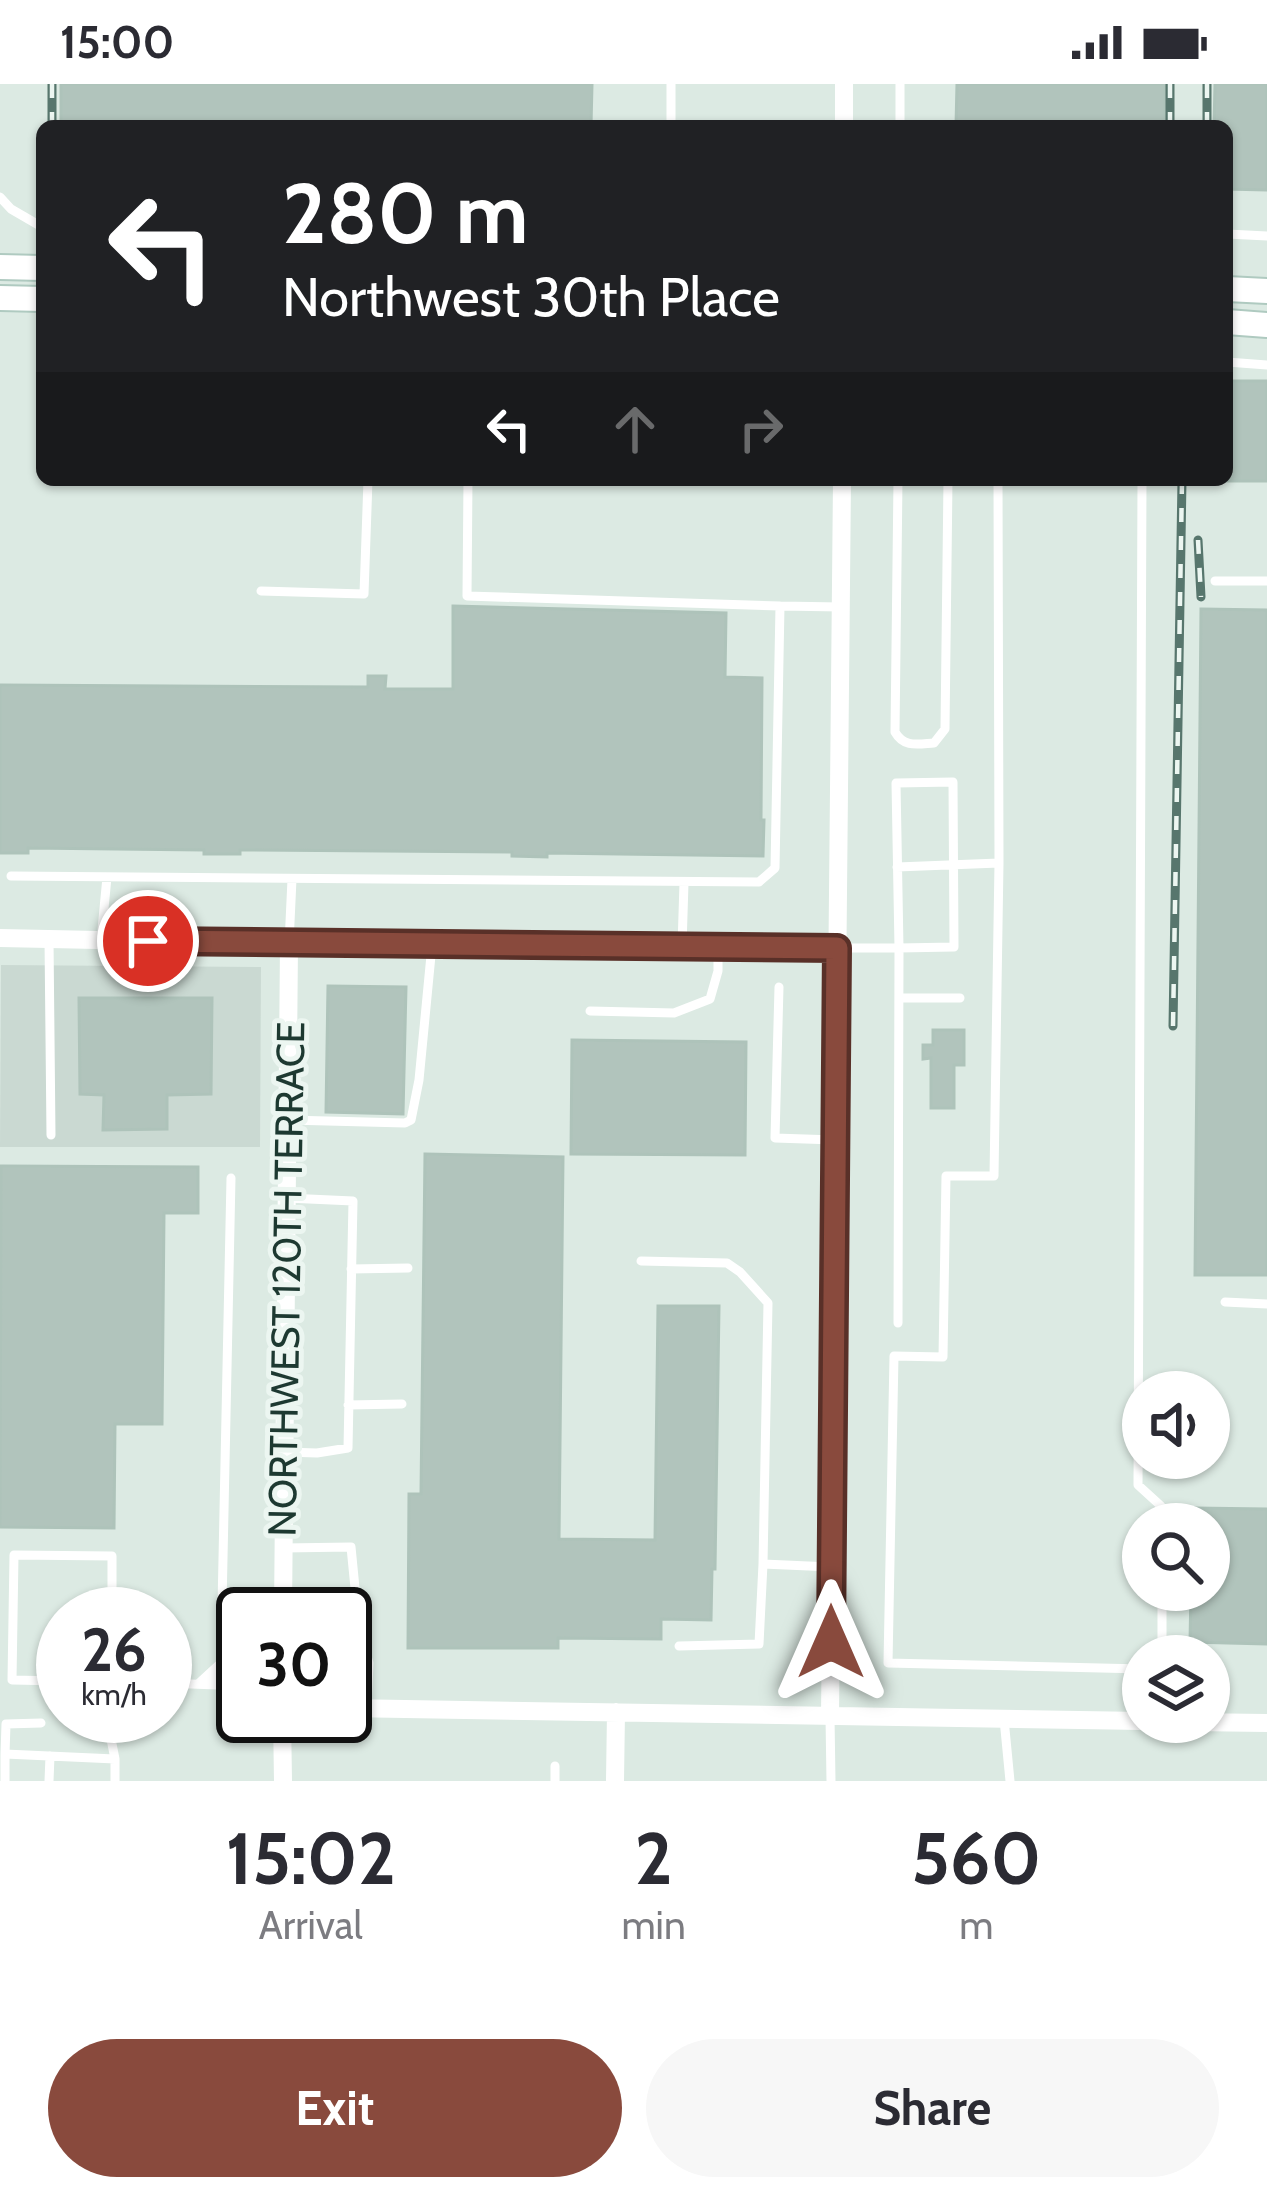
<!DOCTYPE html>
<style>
:root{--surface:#fff;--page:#f7f7f7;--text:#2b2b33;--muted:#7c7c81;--accent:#894a3d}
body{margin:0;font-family:Cabin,sans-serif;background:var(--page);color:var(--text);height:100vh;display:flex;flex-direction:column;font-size:45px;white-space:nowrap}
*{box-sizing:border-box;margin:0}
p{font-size:39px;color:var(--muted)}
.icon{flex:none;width:66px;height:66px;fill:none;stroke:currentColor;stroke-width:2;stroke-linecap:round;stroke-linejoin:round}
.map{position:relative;height:1697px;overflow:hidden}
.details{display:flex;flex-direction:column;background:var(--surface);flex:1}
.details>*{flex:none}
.banner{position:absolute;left:36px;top:36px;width:1197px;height:366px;border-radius:18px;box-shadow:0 3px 9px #0004;background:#202124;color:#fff;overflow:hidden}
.controls{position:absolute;left:1122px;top:1287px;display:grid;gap:24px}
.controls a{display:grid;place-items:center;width:108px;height:108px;border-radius:50%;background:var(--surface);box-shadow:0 3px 9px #0004;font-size:60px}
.speed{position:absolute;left:36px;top:1503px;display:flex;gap:24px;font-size:60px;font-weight:700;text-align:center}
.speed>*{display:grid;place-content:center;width:156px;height:156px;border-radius:50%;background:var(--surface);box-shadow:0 3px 9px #0004;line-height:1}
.speed small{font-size:30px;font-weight:400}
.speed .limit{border:6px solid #111;border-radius:18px;background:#fff;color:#111}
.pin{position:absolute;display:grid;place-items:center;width:102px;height:102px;color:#fff;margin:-51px;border:6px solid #fff;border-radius:50%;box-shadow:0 3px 12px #0007}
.me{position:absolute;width:132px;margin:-66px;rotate:0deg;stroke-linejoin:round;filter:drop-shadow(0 0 9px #0008)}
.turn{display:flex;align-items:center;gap:42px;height:252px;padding:0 48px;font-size:54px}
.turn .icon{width:156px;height:156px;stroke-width:2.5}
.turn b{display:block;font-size:84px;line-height:102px}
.lanes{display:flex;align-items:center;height:114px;padding:0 48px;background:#0003;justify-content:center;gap:60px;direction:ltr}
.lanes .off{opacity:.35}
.eta{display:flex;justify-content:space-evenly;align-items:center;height:204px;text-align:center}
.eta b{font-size:72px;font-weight:800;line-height:84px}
.primary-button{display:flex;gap:24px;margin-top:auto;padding:24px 48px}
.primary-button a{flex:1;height:138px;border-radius:72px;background:var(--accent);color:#fff;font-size:48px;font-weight:800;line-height:138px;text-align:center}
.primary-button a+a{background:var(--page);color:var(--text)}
.status{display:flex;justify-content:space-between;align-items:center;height:84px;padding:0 60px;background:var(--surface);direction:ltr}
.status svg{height:33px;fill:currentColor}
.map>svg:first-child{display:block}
.built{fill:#cad9d2}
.building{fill:#b1c4bc;stroke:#aec3ba;stroke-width:3}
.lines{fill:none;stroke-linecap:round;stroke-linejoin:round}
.secondary-casing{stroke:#afcac0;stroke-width:28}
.service{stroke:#fff;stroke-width:9}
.minor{stroke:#fff;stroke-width:18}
.secondary{stroke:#fff;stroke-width:24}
.rail-casing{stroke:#57766d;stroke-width:9}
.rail{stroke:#ecf6f1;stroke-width:4.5;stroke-dasharray:14;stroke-linecap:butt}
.route-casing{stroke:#593028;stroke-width:30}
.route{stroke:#894a3d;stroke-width:21}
.labels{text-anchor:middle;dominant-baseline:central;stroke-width:10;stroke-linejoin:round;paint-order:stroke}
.street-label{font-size:39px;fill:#1d3931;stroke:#ecf6f1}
</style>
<div class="status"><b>15:00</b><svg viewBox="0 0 49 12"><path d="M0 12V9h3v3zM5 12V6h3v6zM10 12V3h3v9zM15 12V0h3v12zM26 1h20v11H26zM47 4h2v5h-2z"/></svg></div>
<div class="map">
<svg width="1267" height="1697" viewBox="0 0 1267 1697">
<rect width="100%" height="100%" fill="#dceae3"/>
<path class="built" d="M1 881 261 883 260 1063H0Z"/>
<path class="building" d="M61 0H592L591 42H61Z
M957 0H1165V42H956Z
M1215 0H1267V106L1227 105V42H1214Z
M1227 297H1267V397H1227Z
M453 522 726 529 725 593 762 594 761 736H764L763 772 547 769V773L512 772V768L240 766V770H204V766L28 764V769H0V601L368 603V592H386L385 605H453Z
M1201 525 1267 526V1191H1195Z
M328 902 406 903 403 1030 326 1028Z
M79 914H212L211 1010 167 1011V1045L103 1046 104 1011 80 1010Z
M933 946H964V981H954V1024H931V974L923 975V961H933Z
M572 956 746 958 745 1071 571 1070Z
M425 1070 563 1073 559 1455 655 1456 658 1222H719L715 1485H712L711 1536 661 1535V1555L558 1554V1564H408L409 1410H421Z
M1 1082 198 1083V1129H164L162 1340H115L114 1444 0 1443Z
M1193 1424 1267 1425V1560L1190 1558 1191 1506H1209V1440H1192Z"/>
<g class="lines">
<defs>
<path id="secondary" d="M0 183 42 184
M1227 205 1267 207
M0 214 42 215
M1227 238 1267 241"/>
</defs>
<use href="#secondary" class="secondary-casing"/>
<path class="service" d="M671 42V0
M900 42V0
M0 113 11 125 42 143
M1227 150 1267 152
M1227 176 1228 200
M1227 278 1267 281
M468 396 467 512 780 522
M898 396 895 648C904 664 918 660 934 659L945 645 948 396
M998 396 999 779 994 1092H946L943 1273 894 1272 888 1579 1143 1585
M1142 396 1138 1401 1161 1422V1440
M1215 497H1267
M261 507 364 510 368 396
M953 698 954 863 899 864 896 699Z
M897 783 999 779
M11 792 759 798 775 784 780 522 841 523
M49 855 51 1051
M101 856 107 793
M289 860 292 795
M682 862 684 799
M837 864H899L898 1239
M779 903 775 1054 835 1056
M899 914H960
M590 927 674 929 710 915 718 887V863
M288 1036 405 1039 411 1036 419 996 432 861
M231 1094 222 1522 223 1531 232 1546 243 1547
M641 1177 727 1179 740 1188 768 1219 763 1480
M351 1185 408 1184
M1225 1218 1267 1220
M348 1321 402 1320
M285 1368 317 1369 348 1364 353 1117 287 1114
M284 1464 351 1463 359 1545 369 1579 367 1623
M1162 1506V1572
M679 1562 759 1560 763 1480 831 1483
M63 1597 12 1596 14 1471 112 1472V1530
M165 1599 243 1602
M202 1599 224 1590H243
M198 1600 223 1577H243
M830 1633 831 1697
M1004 1635 1010 1697
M69 1639 108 1640 115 1675
M5 1670 6 1640 41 1639
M5 1697V1670L115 1675V1697
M49 1697 50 1672
M555 1697V1682"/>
<path class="minor" d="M844 42V0
M0 854 289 860 837 864
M283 1530 289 860
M345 1624 1143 1637
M282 1632 283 1697
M830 1633 842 396
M1189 1638 1267 1639
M615 1697 616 1628"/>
<use href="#secondary" class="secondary"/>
<defs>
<path id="rail" d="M52 42V0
M1170 42V0
M1207 42V0
M1198 456 1201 513
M1173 942 1182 396"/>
</defs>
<use href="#rail" class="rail-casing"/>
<use href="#rail" class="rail"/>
</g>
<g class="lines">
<defs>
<path id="route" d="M148 857 837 864 831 1558"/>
</defs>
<use href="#route" class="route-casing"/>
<use href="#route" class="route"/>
</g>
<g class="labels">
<g class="street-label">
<text transform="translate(286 1195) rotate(-89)">NORTHWEST 120TH TERRACE</text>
</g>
</g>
</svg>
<div class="controls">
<a><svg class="icon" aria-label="sound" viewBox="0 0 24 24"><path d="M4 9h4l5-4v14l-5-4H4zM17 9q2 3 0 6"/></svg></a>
<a><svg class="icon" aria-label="search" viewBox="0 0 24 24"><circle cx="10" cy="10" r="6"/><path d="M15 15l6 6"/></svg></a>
<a><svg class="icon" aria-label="layers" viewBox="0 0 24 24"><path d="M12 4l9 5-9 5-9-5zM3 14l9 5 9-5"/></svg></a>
</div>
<div class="speed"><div>26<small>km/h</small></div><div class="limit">30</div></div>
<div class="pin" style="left:148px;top:857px;background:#d93025"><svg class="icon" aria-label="arrive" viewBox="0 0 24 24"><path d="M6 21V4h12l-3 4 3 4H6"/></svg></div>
<svg class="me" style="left:831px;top:1558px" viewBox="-20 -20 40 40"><path d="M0-17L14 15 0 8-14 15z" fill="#894a3d" stroke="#fff" stroke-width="4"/></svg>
<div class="banner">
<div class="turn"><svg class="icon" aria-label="left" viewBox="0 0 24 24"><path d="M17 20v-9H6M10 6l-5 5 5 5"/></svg><div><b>280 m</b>Northwest 30th Place</div></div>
<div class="lanes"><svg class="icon" aria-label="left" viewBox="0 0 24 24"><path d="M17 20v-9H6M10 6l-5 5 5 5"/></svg><svg class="icon off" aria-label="ahead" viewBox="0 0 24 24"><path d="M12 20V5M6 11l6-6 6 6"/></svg><svg class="icon off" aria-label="right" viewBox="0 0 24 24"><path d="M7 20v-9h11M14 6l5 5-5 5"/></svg></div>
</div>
</div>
<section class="details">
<div class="eta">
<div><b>15:02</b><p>Arrival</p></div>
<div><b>2</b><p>min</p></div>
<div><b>560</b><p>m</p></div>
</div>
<div class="primary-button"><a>Exit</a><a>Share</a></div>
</section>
